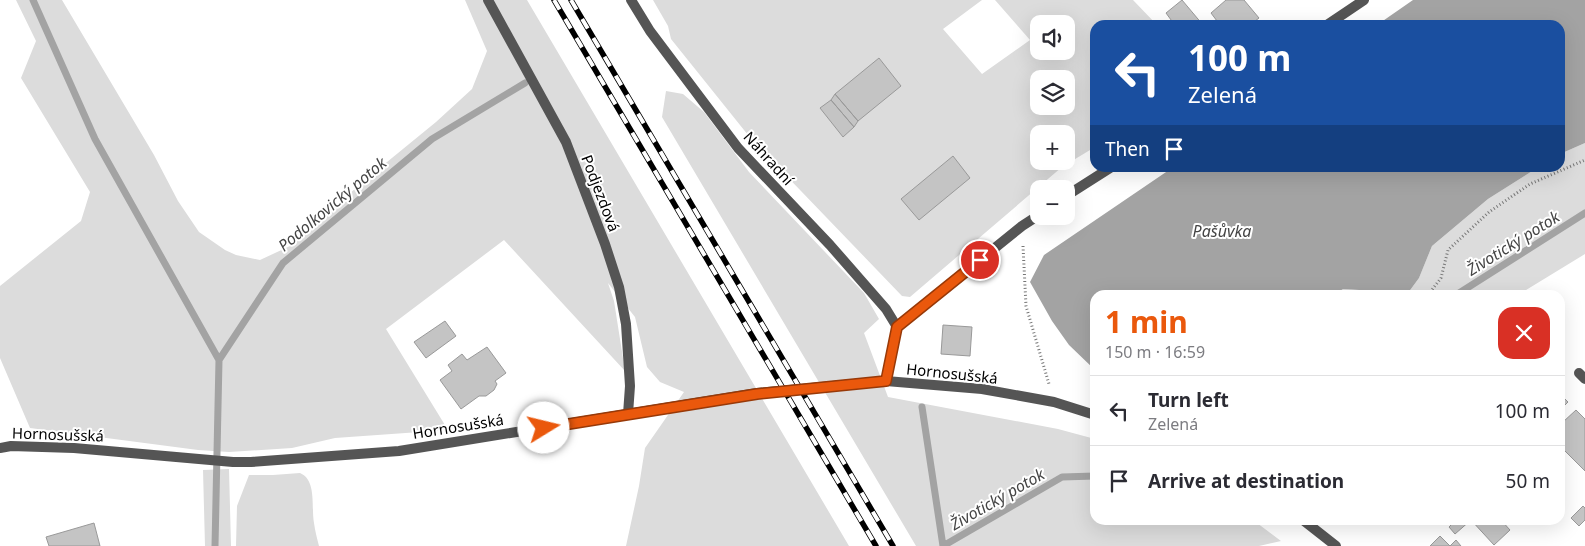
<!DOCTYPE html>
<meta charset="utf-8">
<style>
:root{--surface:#fff;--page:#f7f7f7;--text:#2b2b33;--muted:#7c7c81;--line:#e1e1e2;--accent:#ea580c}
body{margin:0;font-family:"Noto Sans",sans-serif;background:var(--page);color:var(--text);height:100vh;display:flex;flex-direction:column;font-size:19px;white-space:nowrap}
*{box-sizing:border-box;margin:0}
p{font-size:16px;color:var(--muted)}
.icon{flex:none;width:28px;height:28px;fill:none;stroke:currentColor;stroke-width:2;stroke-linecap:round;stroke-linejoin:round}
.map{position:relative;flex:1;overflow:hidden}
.drawer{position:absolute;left:1090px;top:290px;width:475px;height:235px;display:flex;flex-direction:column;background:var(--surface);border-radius:15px;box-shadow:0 5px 20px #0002}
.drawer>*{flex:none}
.banner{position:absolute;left:1090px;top:20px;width:475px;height:152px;border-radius:15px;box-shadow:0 5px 20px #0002;background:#1a4fa0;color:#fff;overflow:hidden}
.fabs{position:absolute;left:1030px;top:15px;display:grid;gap:10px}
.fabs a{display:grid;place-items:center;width:45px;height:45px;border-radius:10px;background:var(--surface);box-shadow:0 5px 20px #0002;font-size:25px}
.pin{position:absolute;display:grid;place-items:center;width:42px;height:42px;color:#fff;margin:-21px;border:2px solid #fff;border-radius:50%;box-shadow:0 1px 5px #0007}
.me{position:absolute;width:55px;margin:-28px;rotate:81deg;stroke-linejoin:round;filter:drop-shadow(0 0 4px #0008)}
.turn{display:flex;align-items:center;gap:18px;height:105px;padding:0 15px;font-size:22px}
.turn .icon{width:65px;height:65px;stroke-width:2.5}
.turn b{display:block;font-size:35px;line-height:42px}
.then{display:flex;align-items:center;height:48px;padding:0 15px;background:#0003;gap:10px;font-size:19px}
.round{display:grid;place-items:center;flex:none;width:52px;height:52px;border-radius:15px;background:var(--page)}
.headline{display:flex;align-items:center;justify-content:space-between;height:85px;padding:0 15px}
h1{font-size:30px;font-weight:700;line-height:38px;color:var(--accent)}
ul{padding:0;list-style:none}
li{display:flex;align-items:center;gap:15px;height:70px;padding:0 15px;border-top:1px solid var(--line)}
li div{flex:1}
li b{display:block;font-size:19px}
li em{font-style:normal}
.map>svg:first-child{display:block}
.green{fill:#dcdcdc;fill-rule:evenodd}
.water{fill:#a3a3a3}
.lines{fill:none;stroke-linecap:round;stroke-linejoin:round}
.stream{stroke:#a3a3a3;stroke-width:7}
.building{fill:#c4c4c4;stroke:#999}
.path{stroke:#777;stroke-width:3;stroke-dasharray:1 2.5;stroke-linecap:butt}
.minor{stroke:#555;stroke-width:10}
.tertiary{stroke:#555;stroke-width:10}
.rail-casing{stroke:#000;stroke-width:5.5}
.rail{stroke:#fff;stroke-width:4;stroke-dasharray:11;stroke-linecap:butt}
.route-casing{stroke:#983908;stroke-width:12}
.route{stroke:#ea580c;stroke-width:9}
.labels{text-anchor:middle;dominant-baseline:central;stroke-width:4;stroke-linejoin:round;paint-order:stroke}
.street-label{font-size:15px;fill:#000;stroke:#fff}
.water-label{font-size:16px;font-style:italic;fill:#444;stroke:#fff}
</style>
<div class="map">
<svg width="1585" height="546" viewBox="0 0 1585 546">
<rect width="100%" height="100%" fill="#fff"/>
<path class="green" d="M16 0H62L154 155 178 201 199 232 225 250 236 255 260 260 290 246 365 180 436 122 472 89 487 51 465 0H527L849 546H626L639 486 645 448 684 392 660 382 647 367 635 317 608 283 614 301 625 371 504 240 386 329 448 430 335 438 292 448 229 452 198 450 30 428 0 358V286L81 221 90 192 21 78 36 41Z
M653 0H982L943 29 982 74 1030 40 995 0H1133L1157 25H1095V147L1062 167 910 297 902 296 752 140 671 39 668 26ZM1039 24H1066V51H1039ZM1039 79H1066V106H1039ZM1039 134H1066V161H1039Z
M666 91 683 94 704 112 749 172 864 293 879 319 864 333 888 397 1058 429 1095 439V520H1253L1281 541 1259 546H916L662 117Z
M1585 143V254L1518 295H1334L1343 289 1408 293 1419 278 1432 246 1488 199 1537 168H1560V154Z
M229 469 231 546H205L203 470Z
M300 473C317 480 311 507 314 523 315 531 317 538 319 546H236L237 506 249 475H273Z"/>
<path class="water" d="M1413 0H1585V143L1560 154V25H1377Z
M1172 168H1537L1488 199 1432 246 1419 278 1408 293 1343 289 1334 295H1095V370L1069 345 1052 321 1030 282 1044 255Z"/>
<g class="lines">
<path class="stream" d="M33 0 95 139 219 360
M1456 295 1585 213
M922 407 943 546
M215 546 219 360 283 263 432 139 525 83
M943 546 1062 477 1095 476"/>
</g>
<path class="building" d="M1182 0 1203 25H1180L1177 21 1174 24 1166 13Z
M1226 0H1244L1259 18 1250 25H1220L1211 13Z
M879 58 901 86 858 121 835 94Z
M835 94 858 121 854 127 831 100Z
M831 100 854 127 843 137 820 108Z
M953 156 970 178 919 220 901 199Z
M445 321 456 336 426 358 414 342Z
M943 325 972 327 970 356 941 354Z
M487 347 506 373 495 381 497 384 494 390 486 396H479L461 409 440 380 452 371 448 365 462 354 467 360Z
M1560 394 1568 402 1560 410Z
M1576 410 1585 419V471L1560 446V419L1563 422Z
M1583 506 1585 508V520L1579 526 1571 518Z
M1456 520H1471L1455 534 1449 527Z
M1471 520H1501L1510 530 1494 545Z
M94 523 100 546H49L46 537Z
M1440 536 1450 546 1456 540 1461 546H1430Z"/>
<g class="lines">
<path class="path" d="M1023 246 1026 306 1049 384
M1428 295 1441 278 1448 250 1489 212 1530 184 1585 160"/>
<path class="minor" d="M488 0 566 142 605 244 619 287 626 324 630 386 628 414
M631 0 650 31 738 148 830 245 886 309 897 327
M1327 25 1364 0
M1066 196 1110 168
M1579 373 1585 379
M886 381 897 327 1022 226 1039 215"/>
<path class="tertiary" d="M0 448 11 446 74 448 233 462H251L399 451 757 393 886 381 982 389 1054 402 1095 415
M1303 520 1336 546"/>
<defs>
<path id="rail" d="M554 0 876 546
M571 0 893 546"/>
</defs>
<use href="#rail" class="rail-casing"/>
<use href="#rail" class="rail"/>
</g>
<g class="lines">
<defs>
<path id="route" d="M544 428 757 394 886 381 897 327 980 260"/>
</defs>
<use href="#route" class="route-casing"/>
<use href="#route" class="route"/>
</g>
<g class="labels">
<g class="street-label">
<text transform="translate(769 158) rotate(48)">Náhradní</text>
<text transform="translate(601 193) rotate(69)">Podjezdová</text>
<text transform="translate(952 373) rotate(6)">Hornosušská</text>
<text transform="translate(458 426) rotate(-9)">Hornosušská</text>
<text transform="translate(58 434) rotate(2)">Hornosušská</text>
</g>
<g class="water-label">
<text transform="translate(332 204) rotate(-40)">Podolkovický potok</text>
<text x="1222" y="231">Pašůvka</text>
<text transform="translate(1513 243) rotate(-32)">Životický potok</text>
<text transform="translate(997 499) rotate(-30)">Životický potok</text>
</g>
</g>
</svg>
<div class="fabs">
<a><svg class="icon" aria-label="sound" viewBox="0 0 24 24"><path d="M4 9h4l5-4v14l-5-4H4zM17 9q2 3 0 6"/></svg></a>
<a><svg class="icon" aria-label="layers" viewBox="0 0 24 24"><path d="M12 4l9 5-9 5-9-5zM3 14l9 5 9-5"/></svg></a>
<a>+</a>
<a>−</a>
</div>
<div class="pin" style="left:980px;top:260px;background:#d93025"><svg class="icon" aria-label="arrive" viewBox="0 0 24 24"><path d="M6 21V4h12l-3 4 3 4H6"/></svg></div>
<svg class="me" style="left:544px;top:428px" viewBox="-20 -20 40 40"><circle r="19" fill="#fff"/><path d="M0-13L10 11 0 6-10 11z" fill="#ea580c"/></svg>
<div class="banner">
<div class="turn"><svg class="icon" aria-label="left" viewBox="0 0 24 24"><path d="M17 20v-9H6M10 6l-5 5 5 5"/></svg><div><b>100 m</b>Zelená</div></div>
<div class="then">Then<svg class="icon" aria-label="arrive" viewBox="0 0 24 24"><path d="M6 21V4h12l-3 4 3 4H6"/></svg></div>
</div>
<section class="drawer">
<div class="headline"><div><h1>1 min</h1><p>150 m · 16:59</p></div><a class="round" style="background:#d93025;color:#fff"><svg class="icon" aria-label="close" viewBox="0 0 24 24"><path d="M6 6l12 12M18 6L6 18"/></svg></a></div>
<ul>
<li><svg class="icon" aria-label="left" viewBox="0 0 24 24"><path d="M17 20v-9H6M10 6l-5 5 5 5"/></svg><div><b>Turn left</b><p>Zelená</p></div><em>100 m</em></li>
<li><svg class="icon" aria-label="arrive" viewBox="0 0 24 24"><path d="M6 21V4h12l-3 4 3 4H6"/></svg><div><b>Arrive at destination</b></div><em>50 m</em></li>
</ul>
</section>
</div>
